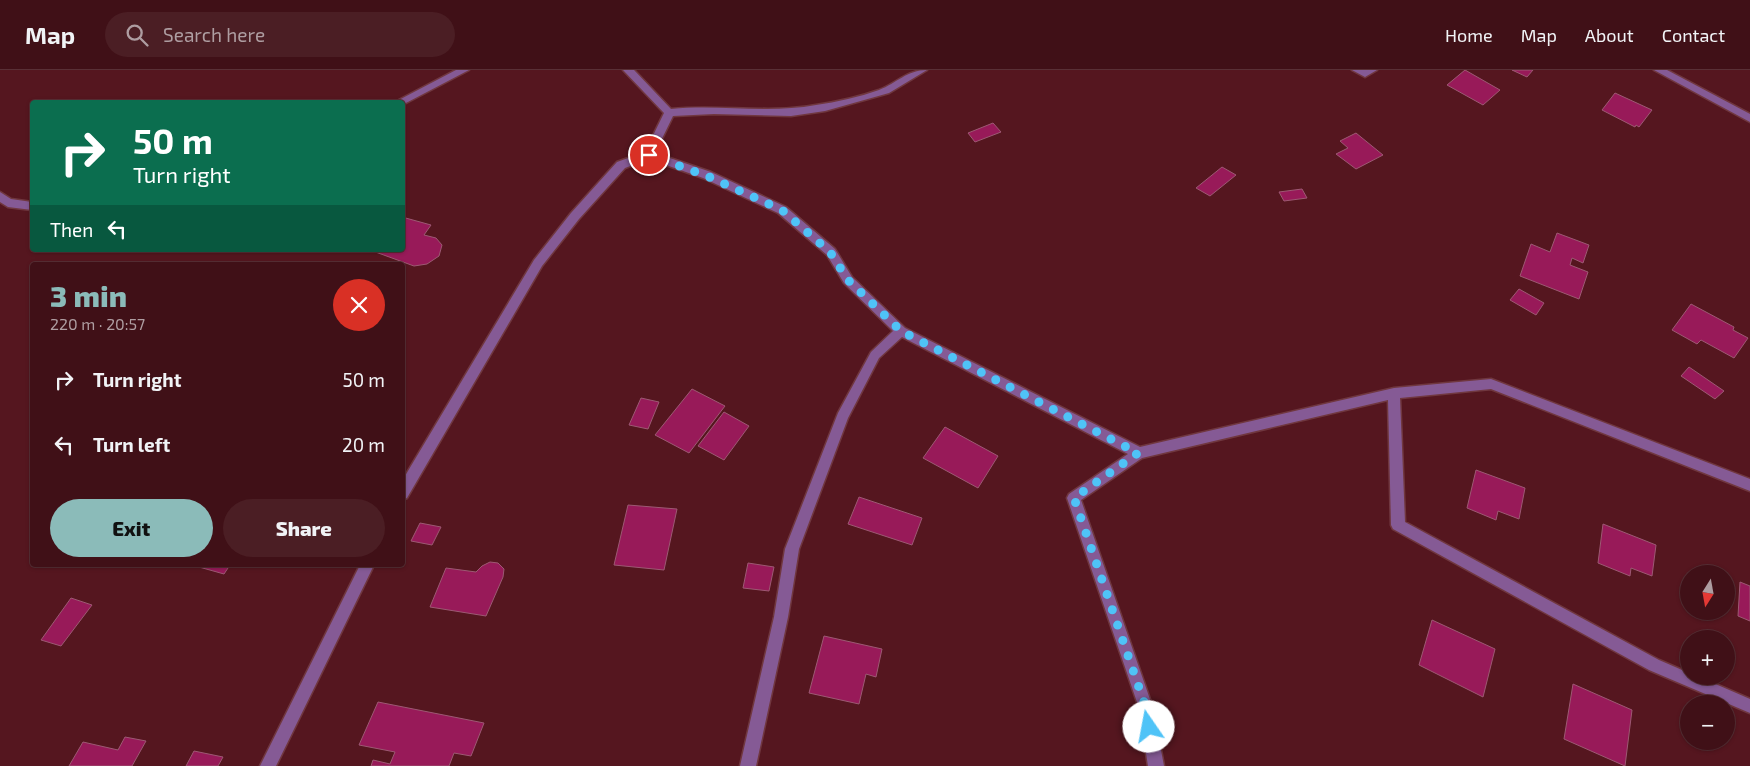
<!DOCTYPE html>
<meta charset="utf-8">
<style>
:root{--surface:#401017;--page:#4b1e24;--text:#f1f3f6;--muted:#ae9da1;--line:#593036;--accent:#8bbbb9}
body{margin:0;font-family:"Exo 2",sans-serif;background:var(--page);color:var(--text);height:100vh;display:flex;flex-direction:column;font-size:19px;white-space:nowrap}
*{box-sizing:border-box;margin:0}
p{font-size:16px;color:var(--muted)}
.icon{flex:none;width:28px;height:28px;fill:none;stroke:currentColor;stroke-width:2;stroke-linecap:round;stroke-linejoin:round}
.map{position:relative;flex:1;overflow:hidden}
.details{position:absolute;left:30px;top:192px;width:375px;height:305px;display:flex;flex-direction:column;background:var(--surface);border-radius:5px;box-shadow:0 1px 4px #0004,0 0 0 1px var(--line)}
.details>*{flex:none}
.banner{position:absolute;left:30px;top:30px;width:375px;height:152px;border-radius:5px;box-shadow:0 1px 4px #0004,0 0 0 1px var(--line);background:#0b6e4f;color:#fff;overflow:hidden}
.needle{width:32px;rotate:191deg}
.tools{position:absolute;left:1680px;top:495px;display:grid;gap:10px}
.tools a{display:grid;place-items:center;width:55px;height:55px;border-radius:50%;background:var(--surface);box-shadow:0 1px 4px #0004,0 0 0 1px var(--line);font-size:25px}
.pin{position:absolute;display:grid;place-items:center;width:42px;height:42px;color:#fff;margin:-21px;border:2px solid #fff;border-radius:50%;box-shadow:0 1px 5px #0007}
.me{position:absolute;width:55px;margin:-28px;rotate:348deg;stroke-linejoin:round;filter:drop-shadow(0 0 4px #0008)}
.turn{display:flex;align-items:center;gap:18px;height:105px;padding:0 20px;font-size:22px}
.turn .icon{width:65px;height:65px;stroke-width:2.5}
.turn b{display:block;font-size:35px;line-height:42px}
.then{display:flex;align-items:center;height:48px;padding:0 20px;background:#0003;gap:10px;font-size:19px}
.round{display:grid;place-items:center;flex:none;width:52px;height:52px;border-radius:26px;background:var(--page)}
.head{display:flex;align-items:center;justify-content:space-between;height:85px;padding:0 20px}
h1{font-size:30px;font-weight:800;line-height:38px;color:var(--accent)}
.button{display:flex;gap:10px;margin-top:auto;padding:10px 20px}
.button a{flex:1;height:58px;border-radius:30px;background:var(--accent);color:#111;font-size:20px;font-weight:800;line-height:58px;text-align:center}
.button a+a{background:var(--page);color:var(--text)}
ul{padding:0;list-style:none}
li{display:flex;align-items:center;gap:15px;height:65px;padding:0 20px}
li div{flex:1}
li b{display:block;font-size:19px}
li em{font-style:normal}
header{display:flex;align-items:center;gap:30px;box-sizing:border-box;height:70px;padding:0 25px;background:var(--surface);border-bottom:1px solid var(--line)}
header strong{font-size:24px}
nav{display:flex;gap:28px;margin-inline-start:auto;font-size:18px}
.search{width:350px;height:45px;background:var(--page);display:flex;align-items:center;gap:12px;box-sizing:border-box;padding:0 18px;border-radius:28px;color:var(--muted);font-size:19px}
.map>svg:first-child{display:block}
.building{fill:#981a59;stroke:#9d5973}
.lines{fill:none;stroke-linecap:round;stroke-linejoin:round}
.street-casing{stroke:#70373f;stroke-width:3}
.street{fill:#855a95;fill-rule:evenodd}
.route{stroke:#4fc3f7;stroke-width:9;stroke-dasharray:0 16.2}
</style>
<header>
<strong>Map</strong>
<div class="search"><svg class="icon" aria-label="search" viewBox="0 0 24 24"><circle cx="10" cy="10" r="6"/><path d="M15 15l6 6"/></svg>Search here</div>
<nav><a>Home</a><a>Map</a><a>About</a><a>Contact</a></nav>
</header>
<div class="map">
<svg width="1750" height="696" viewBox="0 0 1750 696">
<rect width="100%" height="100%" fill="#55161f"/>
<path class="building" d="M1465 0 1500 20 1483 35 1447 15Z
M1512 0H1533L1527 7Z
M1615 23 1652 40 1639 57 1636 55 1635 57 1602 40Z
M993 53 1001 62 975 72 968 63Z
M1356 63 1383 85 1356 99 1336 84 1348 78 1340 71Z
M1222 97 1236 105 1210 126 1196 118Z
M1302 119 1307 128 1284 131 1279 122Z
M402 147 431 155 424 165 436 168 442 175 439 186 427 194 414 196 370 180H402Z
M1557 163 1589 175 1583 193 1572 188 1570 195 1588 202 1579 229 1520 206 1531 174 1550 182Z
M1519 219 1544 233 1536 245 1510 230Z
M1691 234 1734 257 1733 260 1748 268 1734 288 1701 270 1697 274 1672 260Z
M1689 297 1724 321 1715 329 1681 306Z
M692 319 725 336 689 383 655 365Z
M641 328 659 332 648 359 629 355Z
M724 342 749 356 724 390 698 376Z
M945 357 998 386 978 418 923 388Z
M1476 400 1525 418 1519 449 1498 441 1496 450 1467 438Z
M859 427 922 448 912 475 848 454Z
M628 435 677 439 664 500 614 495Z
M420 453 441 457 432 475 411 471Z
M1603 454 1656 475 1652 506 1631 498 1630 506 1598 493Z
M490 492 498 493 504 499 503 507 486 546 430 537 446 498 476 502 482 496Z
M748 493 774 497 769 521 743 518Z
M192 495H230L224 504Z
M1740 512 1750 516V551L1738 546Z
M71 528 92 535 61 576 41 570Z
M1432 550 1495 579 1483 627 1419 595Z
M824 566 882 579 876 607 866 604 859 634 809 623Z
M1573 614 1632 640 1625 696 1564 669Z
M378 632 484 653 471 686 454 683 449 696H371L373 690 390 694 395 682 359 675Z
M125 667 146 671 132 696H69L83 672 118 680Z
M194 681 223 687 218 696H186Z"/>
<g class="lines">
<defs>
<path id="street" d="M456 0H469L404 34 402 32H395Z
M623 0H634L671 39C719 34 768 44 816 35 837 32 859 27 879 20 897 13 907 0 927 0L889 23 825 41 791 46 714 44 673 46 655 83 711 102 786 137 835 179 852 207 905 258 1140 377 1394 318 1491 309 1750 409V421L1491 319 1400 328 1405 452 1659 590 1689 603V606H1697L1750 629V643L1649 600 1393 459 1391 455 1388 330 1142 388 1081 430 1153 638 1164 696H1148L1139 638 1067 428 1069 424 1128 384 902 267 879 288 848 348 799 479 788 547 756 696H740L774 547 785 479 838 343 871 282 893 261 844 213 827 185 778 143 703 108 649 89 625 98 579 149 542 196 407 428 402 430V411L534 190 571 143 617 92 645 82 664 43Z
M1352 0H1377L1365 7Z
M1654 0H1667L1750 44V52Z
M0 122 11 129 32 132V140L8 137 0 132Z
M360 495H374L276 696H260Z"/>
</defs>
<use href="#street" class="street-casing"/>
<use href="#street" class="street"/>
</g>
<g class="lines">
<path class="route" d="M649 85 707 106 782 140 830 182 848 210 901 261 1138 383 1074 428 1146 638 1149 657"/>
</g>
</svg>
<div class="tools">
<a><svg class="needle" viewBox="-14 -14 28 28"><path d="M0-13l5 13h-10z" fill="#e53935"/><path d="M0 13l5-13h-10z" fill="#ae9da1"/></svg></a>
<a>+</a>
<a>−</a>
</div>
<div class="pin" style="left:649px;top:85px;background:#d93025"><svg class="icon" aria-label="arrive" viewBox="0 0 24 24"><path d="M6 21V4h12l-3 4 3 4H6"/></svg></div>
<svg class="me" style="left:1149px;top:657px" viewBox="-20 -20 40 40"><circle r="19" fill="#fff"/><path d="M0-13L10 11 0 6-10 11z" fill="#4fc3f7"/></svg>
<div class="banner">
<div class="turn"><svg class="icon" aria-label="right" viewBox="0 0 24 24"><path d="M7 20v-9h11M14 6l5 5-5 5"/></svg><div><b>50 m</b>Turn right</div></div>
<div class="then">Then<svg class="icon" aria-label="left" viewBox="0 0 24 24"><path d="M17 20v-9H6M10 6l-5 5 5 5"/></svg></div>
</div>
<section class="details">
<div class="head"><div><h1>3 min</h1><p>220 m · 20:57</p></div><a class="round" style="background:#d93025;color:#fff"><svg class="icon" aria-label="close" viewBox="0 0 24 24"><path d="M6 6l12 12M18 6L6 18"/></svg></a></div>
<ul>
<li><svg class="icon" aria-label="right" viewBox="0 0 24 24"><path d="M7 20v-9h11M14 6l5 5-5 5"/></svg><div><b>Turn right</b></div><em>50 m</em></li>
<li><svg class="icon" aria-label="left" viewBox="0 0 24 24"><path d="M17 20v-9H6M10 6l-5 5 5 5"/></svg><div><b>Turn left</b></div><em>20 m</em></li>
</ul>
<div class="button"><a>Exit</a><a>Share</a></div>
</section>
</div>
